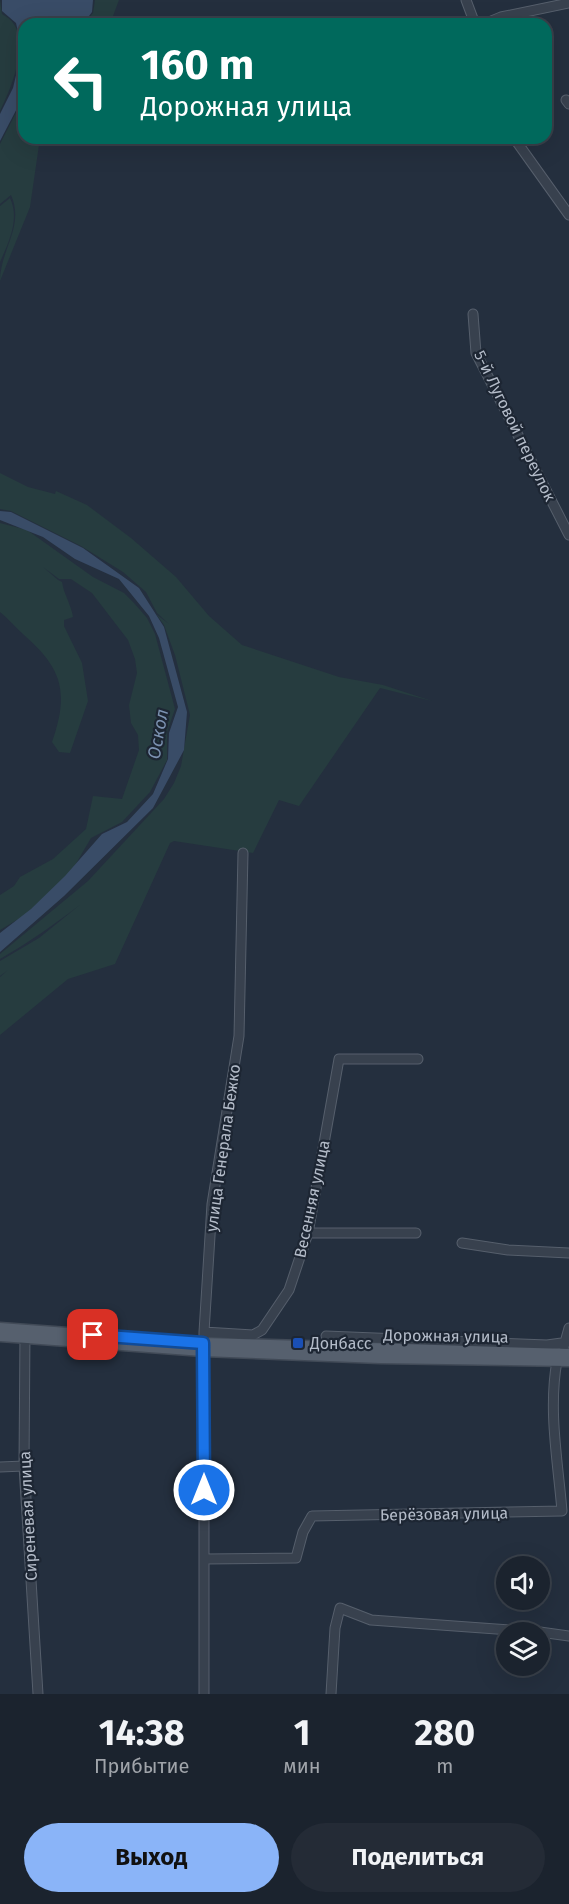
<!DOCTYPE html>
<html lang="ru">
<meta charset="utf-8">
<style>
:root{--surface:#1b232e;--page:#242b36;--text:#f1f3f6;--muted:#a0a4aa;--line:#39404a;--accent:#8ab4f8}
body{margin:0;font-family:"Fira Sans",sans-serif;background:var(--page);color:var(--text);height:100vh;display:flex;flex-direction:column;font-size:22px;white-space:nowrap}
*{box-sizing:border-box;margin:0}
p{font-size:20px;color:var(--muted)}
.icon{flex:none;width:33px;height:33px;fill:none;stroke:currentColor;stroke-width:2;stroke-linecap:round;stroke-linejoin:round}
.map{position:relative;height:1694px;overflow:hidden}
.side{display:flex;flex-direction:column;background:var(--surface);flex:1}
.side>*{flex:none}
.guide{position:absolute;left:18px;top:18px;width:534px;height:126px;border-radius:18px;box-shadow:0 6px 24px #0002,0 0 0 2px var(--line);background:#00695c;color:#fff;overflow:hidden}
.controls{position:absolute;left:496px;top:1556px;display:grid;gap:12px}
.controls a{display:grid;place-items:center;width:54px;height:54px;border-radius:50%;background:var(--surface);box-shadow:0 6px 24px #0002,0 0 0 2px var(--line);font-size:30px}
.pin{position:absolute;display:grid;place-items:center;width:51px;height:51px;color:#fff;margin:-26px;border-radius:12px;box-shadow:0 3px 9px #0006}
.me{position:absolute;width:66px;margin:-33px;rotate:0deg;stroke-linejoin:round;filter:drop-shadow(0 0 4px #0008)}
.turn{display:flex;align-items:center;gap:21px;height:126px;padding:0 24px;font-size:27px}
.turn .icon{width:78px;height:78px;stroke-width:2.5}
.turn b{display:block;font-size:42px;line-height:51px}
.eta{display:flex;justify-content:space-evenly;align-items:center;height:102px;text-align:center}
.eta b{font-size:36px;font-weight:700;line-height:42px}
.primary-button{display:flex;gap:12px;margin-top:auto;padding:12px 24px}
.primary-button a{flex:1;height:69px;border-radius:36px;background:var(--accent);color:#111;font-size:24px;font-weight:700;line-height:69px;text-align:center}
.primary-button a+a{background:var(--page);color:var(--text)}
.map>svg:first-child{display:block}
.green{fill:#263c3f}
.water{fill:#394c67}
.lines{fill:none;stroke-linecap:round;stroke-linejoin:round}
.minor-casing{stroke:#565f6c;stroke-width:11}
.major-casing{stroke:#414a57;stroke-width:13}
.minor{stroke:#38414e;stroke-width:9}
.major{stroke:#56606e;stroke-width:10}
.route-casing{stroke:#114b97;stroke-width:15}
.route{stroke:#1a73e8;stroke-width:10}
.transit-dot{fill:#1a4fb4;stroke:#1d2633;stroke-width:2}
.labels{text-anchor:middle;dominant-baseline:central;stroke-width:4.5;stroke-linejoin:round;paint-order:stroke}
.street-label{font-size:16px;fill:#b4bcc9;stroke:#1d2633}
.poi-label{font-size:16px;fill:#b4bcc9;stroke:#1d2633;text-anchor:start}
.water-label{font-size:18px;font-style:italic;fill:#7c92b1;stroke:#1d2633}
</style>
<div class="map">
<svg width="569" height="1694" viewBox="0 0 569 1694">
<rect width="100%" height="100%" fill="#242f3e"/>
<path class="green" d="M0 0 2 14C5 16 11 19 13 23 30 44 10 91 0 111Z
M95 0H119L110 24H84L93 13Z
M24 97V138H40L30 207 0 281C0 250 25 226 11 195L0 204V144Z
M10 198C20 219 9 242 0 262V206Z
M0 473 28 487 55 494 56 491 87 505 131 538 176 577 209 616 242 645 339 677 383 685 432 701 380 688 299 806 279 800 253 853 174 841 170 843 115 964 68 979 0 1035V977L8 970 0 976V961L39 938 81 904C55 924 28 943 0 959V954L88 881 164 799 174 783 181 766 190 715 175 655 164 625 156 614 169 624 157 613 146 592 123 572 81 546 11 511 0 509Z
M0 523 27 530 93 577 124 593 134 603 147 618 155 634 175 709 167 732V760L150 792 122 822 91 838 71 872 25 915 0 930V895L14 886 20 877 53 859 86 829 93 796 122 799 139 750 138 735 131 723 129 705 137 673 135 659 128 640 92 593 71 579H59L43 567 58 580 43 572 62 582C64 595 71 604 73 617L64 620V626L82 663 88 701 70 753 59 752 52 742C69 693 63 669 24 635 15 627 9 619 0 612Z"/>
<path class="water" d="M2 0H93L92 12 83 24H24V95L0 141V114L13 88 18 67 20 41 16 23 2 11Z
M0 511 11 512 83 548 139 588 164 627 187 712 184 750 153 808 64 896 0 952V933L31 909 65 876 102 834 127 822 153 794 168 759 169 733 178 707 159 638 149 616 119 579 75 559 43 537 0 520Z"/>
<g class="lines">
<defs>
<path id="minor" d="M466 0 475 24
M484 24 501 17 569 3
M566 100 569 104
M514 138 569 215
M473 314 476 353 569 535
M308 1233H416
M462 1243 508 1250 569 1253
M25 1331 24 1466 38 1694
M204 1332 253 1335 262 1330 289 1290 308 1233 339 1059H418
M326 1336 547 1345 569 1342
M564 1346 569 1328
M0 1467 24 1466
M205 1559 296 1558 303 1532 312 1516 562 1511C558 1462 548 1410 557 1361
M540 1632 569 1636
M204 1694V1332L212 1204 239 1036 243 853
M331 1694 335 1628 340 1608 371 1620 539 1632"/>
<path id="major" d="M0 1328 203 1343 569 1354
M0 1336 203 1351 380 1358 569 1361"/>
</defs>
<use href="#minor" class="minor-casing"/>
<use href="#major" class="major-casing"/>
<use href="#minor" class="minor"/>
<use href="#major" class="major"/>
</g>
<g class="lines">
<defs>
<path id="route" d="M93 1335 203 1343 204 1490"/>
</defs>
<use href="#route" class="route-casing"/>
<use href="#route" class="route"/>
</g>
<rect class="transit-dot" x="292" y="1337" width="12" height="12" rx="3"/>
<g class="labels">
<g class="street-label">
<text transform="translate(515 426) rotate(64)">5-й Луговой переулок</text>
<text transform="translate(223 1148) rotate(-82)">улица Генерала Бежко</text>
<text transform="translate(312 1199) rotate(-78)">Весенняя улица</text>
<text transform="translate(446 1336) rotate(1)">Дорожная улица</text>
<text transform="translate(444 1514) rotate(-1)">Берёзовая улица</text>
<text transform="translate(28 1516) rotate(-93)">Сиреневая улица</text>
</g>
<g class="poi-label">
<text x="310" y="1343">Донбасс</text>
</g>
<g class="water-label">
<text transform="translate(158 734) rotate(-80)">Оскол</text>
</g>
</g>
</svg>
<div class="controls">
<a><svg class="icon" aria-label="sound" viewBox="0 0 24 24"><path d="M4 9h4l5-4v14l-5-4H4zM17 9q2 3 0 6"/></svg></a>
<a><svg class="icon" aria-label="layers" viewBox="0 0 24 24"><path d="M12 4l9 5-9 5-9-5zM3 14l9 5 9-5"/></svg></a>
</div>
<div class="pin" style="left:93px;top:1335px;background:#d93025"><svg class="icon" aria-label="arrive" viewBox="0 0 24 24"><path d="M6 21V4h12l-3 4 3 4H6"/></svg></div>
<svg class="me" style="left:204px;top:1490px" viewBox="-20 -20 40 40"><circle r="17" fill="#1a73e8" stroke="#fff" stroke-width="3"/><path d="M0-11L8 9 0 5-8 9z" fill="#fff"/></svg>
<div class="guide">
<div class="turn"><svg class="icon" aria-label="left" viewBox="0 0 24 24"><path d="M17 20v-9H6M10 6l-5 5 5 5"/></svg><div><b>160 m</b>Дорожная улица</div></div>
</div>
</div>
<section class="side">
<div class="eta">
<div><b>14:38</b><p>Прибытие</p></div>
<div><b>1</b><p>мин</p></div>
<div><b>280</b><p>m</p></div>
</div>
<div class="primary-button"><a>Выход</a><a>Поделиться</a></div>
</section>
